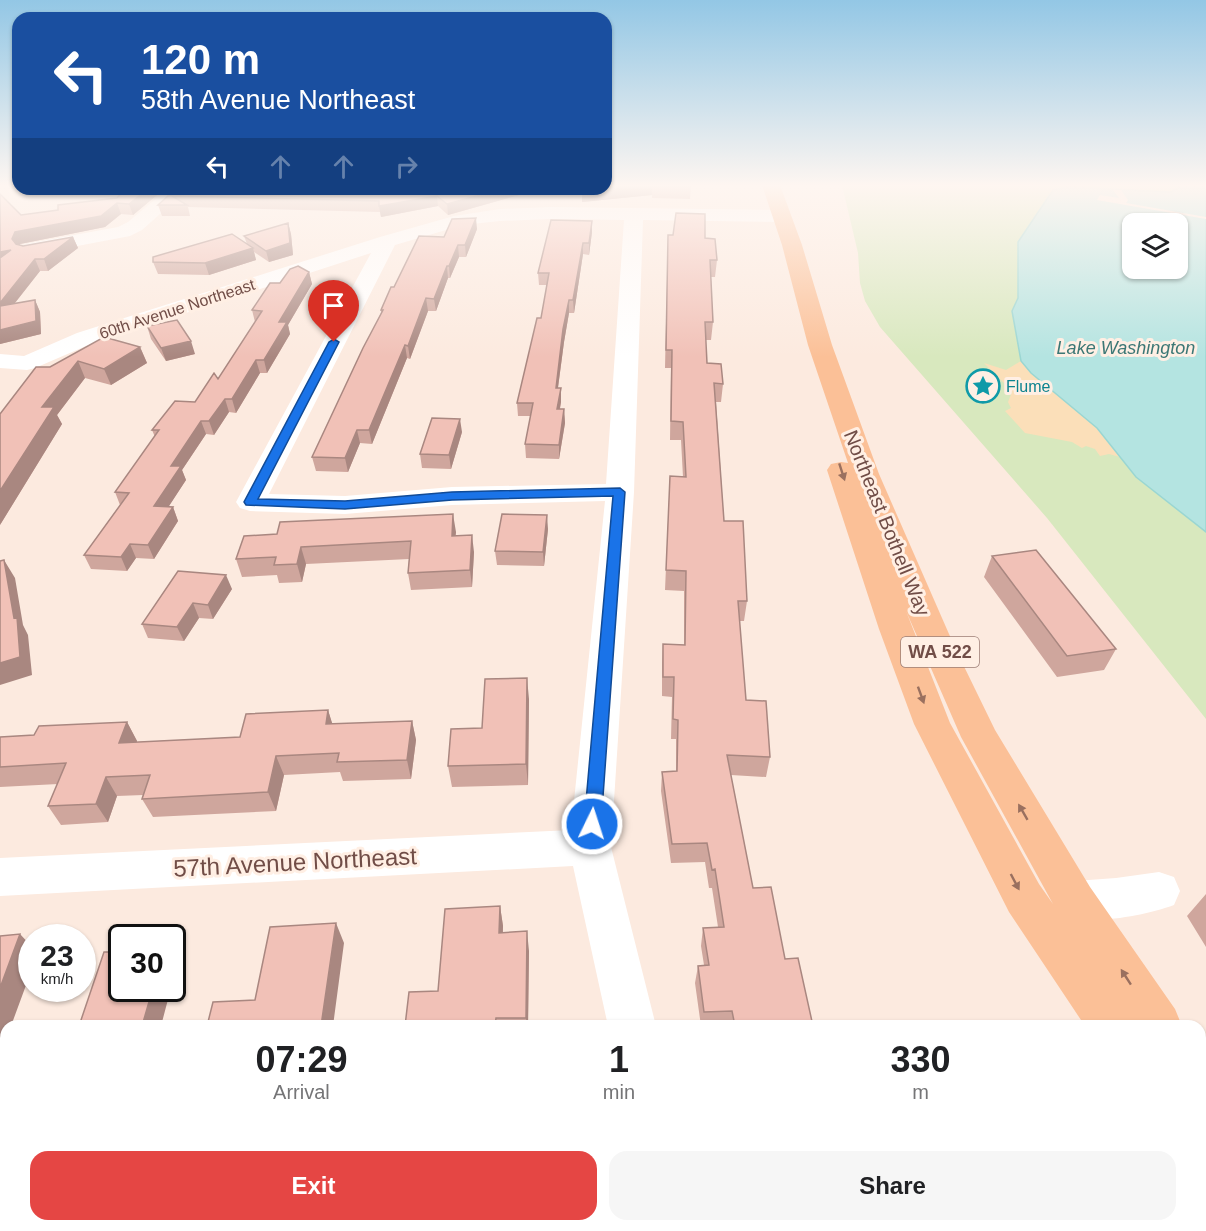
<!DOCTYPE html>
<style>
:root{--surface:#fff;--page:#f6f6f6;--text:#202124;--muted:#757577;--accent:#e54644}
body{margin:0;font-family:Helvetica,sans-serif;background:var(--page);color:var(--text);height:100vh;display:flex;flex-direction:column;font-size:22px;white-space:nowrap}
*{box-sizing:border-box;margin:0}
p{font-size:20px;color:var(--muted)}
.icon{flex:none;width:33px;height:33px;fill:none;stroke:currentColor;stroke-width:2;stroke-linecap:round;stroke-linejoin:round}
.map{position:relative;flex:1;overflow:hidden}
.side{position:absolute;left:0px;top:1020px;width:1206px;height:212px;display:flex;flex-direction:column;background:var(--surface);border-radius:18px 18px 0 0;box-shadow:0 2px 4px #0004}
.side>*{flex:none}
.hud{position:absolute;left:12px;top:12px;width:600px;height:183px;border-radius:18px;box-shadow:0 2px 4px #0004;background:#1a4fa0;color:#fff;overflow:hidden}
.fabs{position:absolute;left:1122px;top:213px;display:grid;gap:12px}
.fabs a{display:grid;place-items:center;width:66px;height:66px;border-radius:12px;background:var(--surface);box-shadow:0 2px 4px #0004;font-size:30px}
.speed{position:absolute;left:18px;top:924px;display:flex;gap:12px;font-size:30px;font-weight:700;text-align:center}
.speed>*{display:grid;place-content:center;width:78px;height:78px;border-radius:50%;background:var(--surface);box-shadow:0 2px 4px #0004;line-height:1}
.speed small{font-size:15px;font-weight:400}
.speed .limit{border:3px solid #111;border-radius:9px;background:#fff;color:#111}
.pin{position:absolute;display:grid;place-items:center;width:51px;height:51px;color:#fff;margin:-62px -26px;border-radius:50% 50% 50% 0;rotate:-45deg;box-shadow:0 0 6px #0007}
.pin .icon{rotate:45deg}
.me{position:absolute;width:66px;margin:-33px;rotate:4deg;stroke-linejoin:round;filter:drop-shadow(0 0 4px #0008)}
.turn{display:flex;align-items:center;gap:21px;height:126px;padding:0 30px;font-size:27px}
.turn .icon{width:78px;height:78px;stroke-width:2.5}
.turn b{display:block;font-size:42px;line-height:51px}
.lanes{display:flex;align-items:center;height:57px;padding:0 30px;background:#0003;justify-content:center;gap:30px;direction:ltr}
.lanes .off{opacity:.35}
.eta{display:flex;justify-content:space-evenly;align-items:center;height:102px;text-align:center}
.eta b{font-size:36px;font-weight:800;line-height:42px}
.cta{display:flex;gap:12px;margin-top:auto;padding:12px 30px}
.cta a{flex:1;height:69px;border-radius:18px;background:var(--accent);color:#fff;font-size:24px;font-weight:800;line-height:69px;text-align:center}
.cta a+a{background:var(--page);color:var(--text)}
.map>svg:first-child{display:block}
.green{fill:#d8e8be}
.sand{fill:#fbdfb9}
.water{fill:#b4e4e1;stroke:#9ad6d2;stroke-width:1.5;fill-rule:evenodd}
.pier{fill:#fceadf}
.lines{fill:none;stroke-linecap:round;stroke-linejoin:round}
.minor{fill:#fff;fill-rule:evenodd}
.major{fill:#fbc097;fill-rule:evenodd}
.wall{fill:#cfa69d}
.shaded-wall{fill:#a98780}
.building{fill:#f1c1b7;stroke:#a98780;stroke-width:1.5}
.oneway{fill:#9a705f}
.route{fill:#1a73e8;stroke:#114b97;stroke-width:1.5}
.labels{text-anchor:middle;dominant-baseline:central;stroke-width:6;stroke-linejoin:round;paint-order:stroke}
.far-street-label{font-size:16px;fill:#714d47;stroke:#ffefe4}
.far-culture-label{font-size:16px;fill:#0d838f;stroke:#ffefe4;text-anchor:start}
.far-water-label{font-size:18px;font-style:italic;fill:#3c7775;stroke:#ffefe4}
.shield{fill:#ffefe4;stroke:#9c7e76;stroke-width:1.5}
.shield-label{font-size:18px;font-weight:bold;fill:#714d47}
.street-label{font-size:20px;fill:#714d47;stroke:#ffefe4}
.near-street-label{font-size:24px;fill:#714d47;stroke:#ffefe4}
</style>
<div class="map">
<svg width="1206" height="1231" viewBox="0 0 1206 1231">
<rect width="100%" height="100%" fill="#fceadf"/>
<path class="green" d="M842 185H1180V187L1171 192H1051L1018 242V298L1012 311 1031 373 1097 428 1136 477 1206 532V719L1047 518 880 327 865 301 860 283 858 253Z"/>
<path class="sand" d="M1021 361 1031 373 1097 428 1120 457 1109 454 1100 456 1095 449 1086 446 1082 448 1072 442 1025 433 1005 411 1011 408 1008 402 1012 392 1009 388 984 363 1006 370Z"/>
<path class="water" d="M1180 185H1206V532L1136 477 1097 428 1031 373 1021 361 1012 311 1018 298V242L1053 190 1069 187 1171 192 1180 187ZM1132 224H1178V268H1132Z"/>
<path class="pier" d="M1113 190H1121L1128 200 1126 203 1206 217V219L1097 200 1100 195 1119 198Z"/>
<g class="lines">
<path class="minor" d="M191 189H222L219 193 170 205 142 230 130 236 30 255 23 253 20 249 23 245 30 243 118 227 128 222 158 197Z
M551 207 782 210 789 212 791 216 789 220 782 222 643 220 634 492 611 847 656 1026H608L573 866 0 896V858L571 830 605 501 452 505 345 514 250 511 240 508 236 502 371 253 93 343 35 368 27 370 0 368V354L24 356 77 333 380 237 454 216 500 209ZM551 219 624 220 606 484 452 487 345 496 269 494 395 245 463 225 500 221Z
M1159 872 1174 877 1180 891 1174 905C1144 916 1090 926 1060 915L1053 901 1060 887 1075 881 1116 878Z
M651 1226H705L707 1231H651Z"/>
<path class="major" d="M762 185H780L802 245 832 345 879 474 956 650 995 730 1090 887 1175 1009 1182 1026H1085L1009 912 914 724 879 629 827 470 831 464 841 462 848 463 808 345 782 245ZM906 611 961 737 1053 904 1039 884 950 723Z
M1200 1063 1206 1065V1121L1200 1119Z
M1200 1124 1206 1126V1184L1200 1182Z"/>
</g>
<path class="wall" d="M606 185H691L690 199 652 198V195L582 202V189H606Z
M125 189H182L157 195 133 215 121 214 105 227 20 244V245L23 246 73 237 78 248 48 271H40L15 303 35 300 40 312 41 334 0 344V194L21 215 58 210 117 198Z
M197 189 468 194 470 189H540L448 215 438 206 381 217 380 212 188 207 190 216H162L158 205 168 196Z
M288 223 291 234 293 255 269 262 254 252 256 260 209 275 158 274 153 262 247 244 244 236Z
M477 229 466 257H459L450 278H448L436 311H428L410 359 407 358 372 444 360 443 348 472 316 471 312 457 381 313V310L394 287 444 237Z
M592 232 589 255 583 254 574 313H569L564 342 558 388H561V402L560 409H564L565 423 559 459 526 458 525 444 531 416H518L517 403 541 318 547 285H539L538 273Z
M668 235 705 238 717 260 715 277H711L713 322 711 340H705L707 363 723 384 721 402H716L724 521 747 601 744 621H739L746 700 770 757 766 777 731 775 753 888 785 959 813 1026H701L695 983 698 966 704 965 701 946 703 928 718 927 712 888H709L705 862 671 863 661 791 662 772 676 771V739H671L672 697 662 696V664L663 644 684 645V591L665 590 670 476 683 477 681 440H670L671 368H665Z
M309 272 312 284 288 325 290 334 267 373H260L236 413 229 412 214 435 206 434 182 470 186 480 168 507H173L178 521 154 559 136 558 127 571 91 569 84 555 120 505 115 492 155 437 152 430 195 402 218 379 255 322 252 310 280 283Z
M147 326 195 354 166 361 151 339Z
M140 347 147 363 111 385 85 378 57 415 62 424 0 525 50 367Z
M462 432 451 469 422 468 420 454Z
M548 529 544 566 497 565 495 551Z
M456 532 455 536 474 552 472 587 411 590 408 573 409 559 306 564 302 582 279 583 277 575 242 577 236 559 244 536Z
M992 556 1116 649 1104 670 1057 677 984 577Z
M178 571 232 589 213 619 199 618 184 641 148 638 142 624Z
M529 699 528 785 452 787 448 766 482 728Z
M328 710 332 724 412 721 416 740 411 779 343 781 340 772 284 775 276 811 153 817 142 799 143 795 117 796 108 822 61 825 48 806 58 784 0 787V737L34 735 127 722 137 741V742L240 737Z
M1206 894V947L1187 916Z
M500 906 503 926V932L529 951 528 1026H405L438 991Z
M810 1226H892L894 1231H807Z"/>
<path class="shaded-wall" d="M606 185H652V195L582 202V189H606Z
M148 189H182L157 195 133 215 129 204Z
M502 189H540L448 215 447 204Z
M437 196 438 206 381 217 379 206Z
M117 203 121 214 105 227 20 244 17 250 12 239 15 232Z
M476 218 477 229 466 257 465 245Z
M592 221V232L589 255V243Z
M288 223 291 234 293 255 269 262 266 251Z
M73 237 78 248 48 271 44 259Z
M583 243V254L574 313 573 300Z
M458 245 459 257 450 278 449 266Z
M253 248 256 260 209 275 205 263Z
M11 250 0 265V252Z
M35 259 40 271 3 318 0 312V303Z
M447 266 448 278 436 311 434 299Z
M309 272 312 284 288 325 290 334 267 373 264 360 279 322Z
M426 298 428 311 410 359 408 346Z
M35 300 40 312 41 334 0 344V330Z
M569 300V313L564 342 556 402V388L563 329Z
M191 341 195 354 166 361 161 348Z
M405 345 407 358 372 444 369 430Z
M140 347 147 363 111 385 104 369Z
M256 360 260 373 236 413 232 399Z
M78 361 85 378 57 415 62 424 0 525V491L42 407Z
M561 388V402L557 423V409Z
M225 399 229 412 214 435 209 421Z
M564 409 565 423 559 459V445Z
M460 419 462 432 451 469 449 455Z
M201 421 206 434 182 470 186 480 160 520 154 506 171 466Z
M357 430 360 443 348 472 345 458Z
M173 507 178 521 154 559 148 545Z
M453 514 456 532 454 553 452 536Z
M547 515 548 529 544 566 543 552Z
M472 535 474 552 472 587 470 570Z
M130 544 136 558 127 571 121 557Z
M301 547 306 564 302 582 297 564Z
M4 560 15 578 23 625 28 635 32 675 0 685V663L14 618Z
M226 575 232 589 213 619 208 605Z
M193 603 199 618 184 641 177 627Z
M527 678 529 699 528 785 526 764Z
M328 710 334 729 326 724Z
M412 721 416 740 411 779 407 760Z
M127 722 137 741 130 762 119 743Z
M276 756 284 775 276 811 268 792Z
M106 777 117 796 108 822 96 804Z
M500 906 503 926 502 952 499 933Z
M336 923 344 943 333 1026H321Z
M527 931 529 951 528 1026H527L526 1018Z
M20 934 32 947V969L11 1026H6V1041L0 1058V988Z
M172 962 177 969 172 984Z
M153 988H171L161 1026H142Z
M24 1226H49L47 1231H23Z
M446 1226H450L452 1231H429Z"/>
<path class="building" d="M125 189H148L129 204 117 203 101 216 15 232 12 239 16 244 23 246 73 237 44 259H35L0 303V258L11 250 0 252V194L21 215 58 210V205L117 198Z
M197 189H462L468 194 470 189H502L447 204 437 196 379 206V201L172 196 187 205H158L168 196Z
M676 213 705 214V238L715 239 717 260H710L713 322H705L707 363 721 364 723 384 714 383 724 521H743L747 601H738L746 700 766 701 770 757 727 755 753 888 771 887 785 959 798 958 813 1026H735L732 1011 704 1012 698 966 709 965 703 928 724 927 715 869 712 870 707 843 672 844 662 772 677 771 678 720 673 719 674 677H663V644L685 645 686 571 666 570 670 476 686 477 683 422 671 421 672 350H666L668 235H673Z
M476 218 465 245H458L449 266H447L434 299 426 298 408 346 405 345 369 430H357L345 458 312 457 363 348 383 310H381L391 287H394L419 236 444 237 452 219Z
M551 220 592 221 589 243H583L573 300H569L563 329 556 388H561L557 409H564L559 445 525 444 533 403H517L537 318H541L549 273H538Z
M288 223 290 243 266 251 244 236Z
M232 234 253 248 205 263 153 262V257Z
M298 266 309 272 279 322H287L264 360H256L232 399H225L209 421H201L171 466H181L154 506 173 507 148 545 130 544 121 557 84 555 129 493 115 492 159 430H152L175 401 195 402 214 373 218 379 262 311 252 310 270 283H280L290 269Z
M35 300 36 321 0 330V306Z
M177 320 191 341 161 348 147 326Z
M104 337 140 347 104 369 78 361 42 407H54L0 491V414L36 367H50Z
M432 418 460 419 449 455 420 454Z
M453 514 452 536 472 535 470 570 408 573 411 541 301 547 297 564 274 565 276 557 236 559 244 536 277 534 280 522Z
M502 514 547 515 543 552 495 551Z
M1036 550 1116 649 1067 656 992 556Z
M4 560 14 618 17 617 20 657 0 663V561Z
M178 571 226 575 208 605 193 603 177 627 142 624Z
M527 678 526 764 448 766 451 729 482 728 485 679Z
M328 710 326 724 412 721 407 760 337 762 339 753 276 756 268 792 142 799 150 775 106 777 96 804 48 806 66 763 0 767V737L34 735 39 726 127 722 119 743 240 737 246 714Z
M500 906 499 933 527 931 526 1018H496L495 1026H405L409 992 438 991 445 909Z
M336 923 321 1026H207L213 1002 255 1000 270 927Z
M20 934 0 988V936Z
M104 952H122V988H153L142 1026H79Z
M6 1147V1226H24L23 1231H0V1148Z
M385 1226H446L429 1231H386Z
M450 1226H514L515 1231H450Z
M814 1226H892L894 1231H815Z"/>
<defs><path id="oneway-solid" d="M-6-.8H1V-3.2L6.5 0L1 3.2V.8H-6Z" transform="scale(1.5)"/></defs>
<g class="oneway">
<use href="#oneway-solid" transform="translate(842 472) rotate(72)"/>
<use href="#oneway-solid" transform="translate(921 695) rotate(70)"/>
<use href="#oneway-solid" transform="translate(1023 812) rotate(-120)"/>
<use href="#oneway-solid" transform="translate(1015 882) rotate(62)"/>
<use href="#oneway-solid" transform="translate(1126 977) rotate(-123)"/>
</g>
<linearGradient id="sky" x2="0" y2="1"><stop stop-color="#93c7e5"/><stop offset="0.52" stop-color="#fef6f1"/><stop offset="1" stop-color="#fef6f1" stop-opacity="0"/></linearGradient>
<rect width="1206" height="357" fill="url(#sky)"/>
<path class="route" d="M334 339 339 342 258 499 345 501 452 492 620 488 625 492 601 824 598 829 592 831 587 829 584 824 613 496 452 500 345 509 246 505 244 502 329 342Z"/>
<defs>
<symbol id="sight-ring" viewBox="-11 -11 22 22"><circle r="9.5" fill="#ffefe4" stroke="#0f9aa8" stroke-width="1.5"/><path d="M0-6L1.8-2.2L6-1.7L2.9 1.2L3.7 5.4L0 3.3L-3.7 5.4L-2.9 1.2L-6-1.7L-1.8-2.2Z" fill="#0f9aa8"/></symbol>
</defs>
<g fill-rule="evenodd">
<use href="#sight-ring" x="964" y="367" width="38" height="38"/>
</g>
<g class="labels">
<g class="far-street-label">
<text transform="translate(177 309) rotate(-18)">60th Avenue Northeast</text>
</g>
<g class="far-culture-label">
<text x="1006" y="386">Flume</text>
</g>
<g class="far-water-label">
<text x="1126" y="348">Lake Washington</text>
</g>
<rect class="shield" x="901" y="637" width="78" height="30" rx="4.5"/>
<g class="shield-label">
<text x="940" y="652">WA 522</text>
</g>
<g class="street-label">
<text transform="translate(887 523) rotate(68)">Northeast Bothell Way</text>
</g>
<g class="near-street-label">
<text transform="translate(295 862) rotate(-3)">57th Avenue Northeast</text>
</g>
</g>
</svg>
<div class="fabs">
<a><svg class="icon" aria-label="layers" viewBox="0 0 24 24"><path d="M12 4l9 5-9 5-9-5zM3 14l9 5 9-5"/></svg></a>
</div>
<div class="speed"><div>23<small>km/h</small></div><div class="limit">30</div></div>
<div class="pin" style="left:334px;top:342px;background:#d93025"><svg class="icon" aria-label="arrive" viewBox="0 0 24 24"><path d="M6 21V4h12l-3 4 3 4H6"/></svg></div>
<svg class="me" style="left:592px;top:824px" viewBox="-20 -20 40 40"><circle r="17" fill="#1a73e8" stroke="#fff" stroke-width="3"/><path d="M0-11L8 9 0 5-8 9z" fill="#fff"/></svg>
<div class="hud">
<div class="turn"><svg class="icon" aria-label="left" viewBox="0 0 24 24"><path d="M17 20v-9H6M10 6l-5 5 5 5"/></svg><div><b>120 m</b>58th Avenue Northeast</div></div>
<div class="lanes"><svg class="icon" aria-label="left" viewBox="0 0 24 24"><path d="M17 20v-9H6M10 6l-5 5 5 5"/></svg><svg class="icon off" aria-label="ahead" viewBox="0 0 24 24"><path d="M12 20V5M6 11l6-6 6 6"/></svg><svg class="icon off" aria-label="ahead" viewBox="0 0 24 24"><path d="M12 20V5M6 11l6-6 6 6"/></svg><svg class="icon off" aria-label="right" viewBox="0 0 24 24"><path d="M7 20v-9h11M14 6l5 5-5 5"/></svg></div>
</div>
<section class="side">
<div class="eta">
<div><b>07:29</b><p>Arrival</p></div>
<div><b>1</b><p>min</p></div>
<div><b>330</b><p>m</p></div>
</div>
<div class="cta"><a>Exit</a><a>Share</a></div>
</section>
</div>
